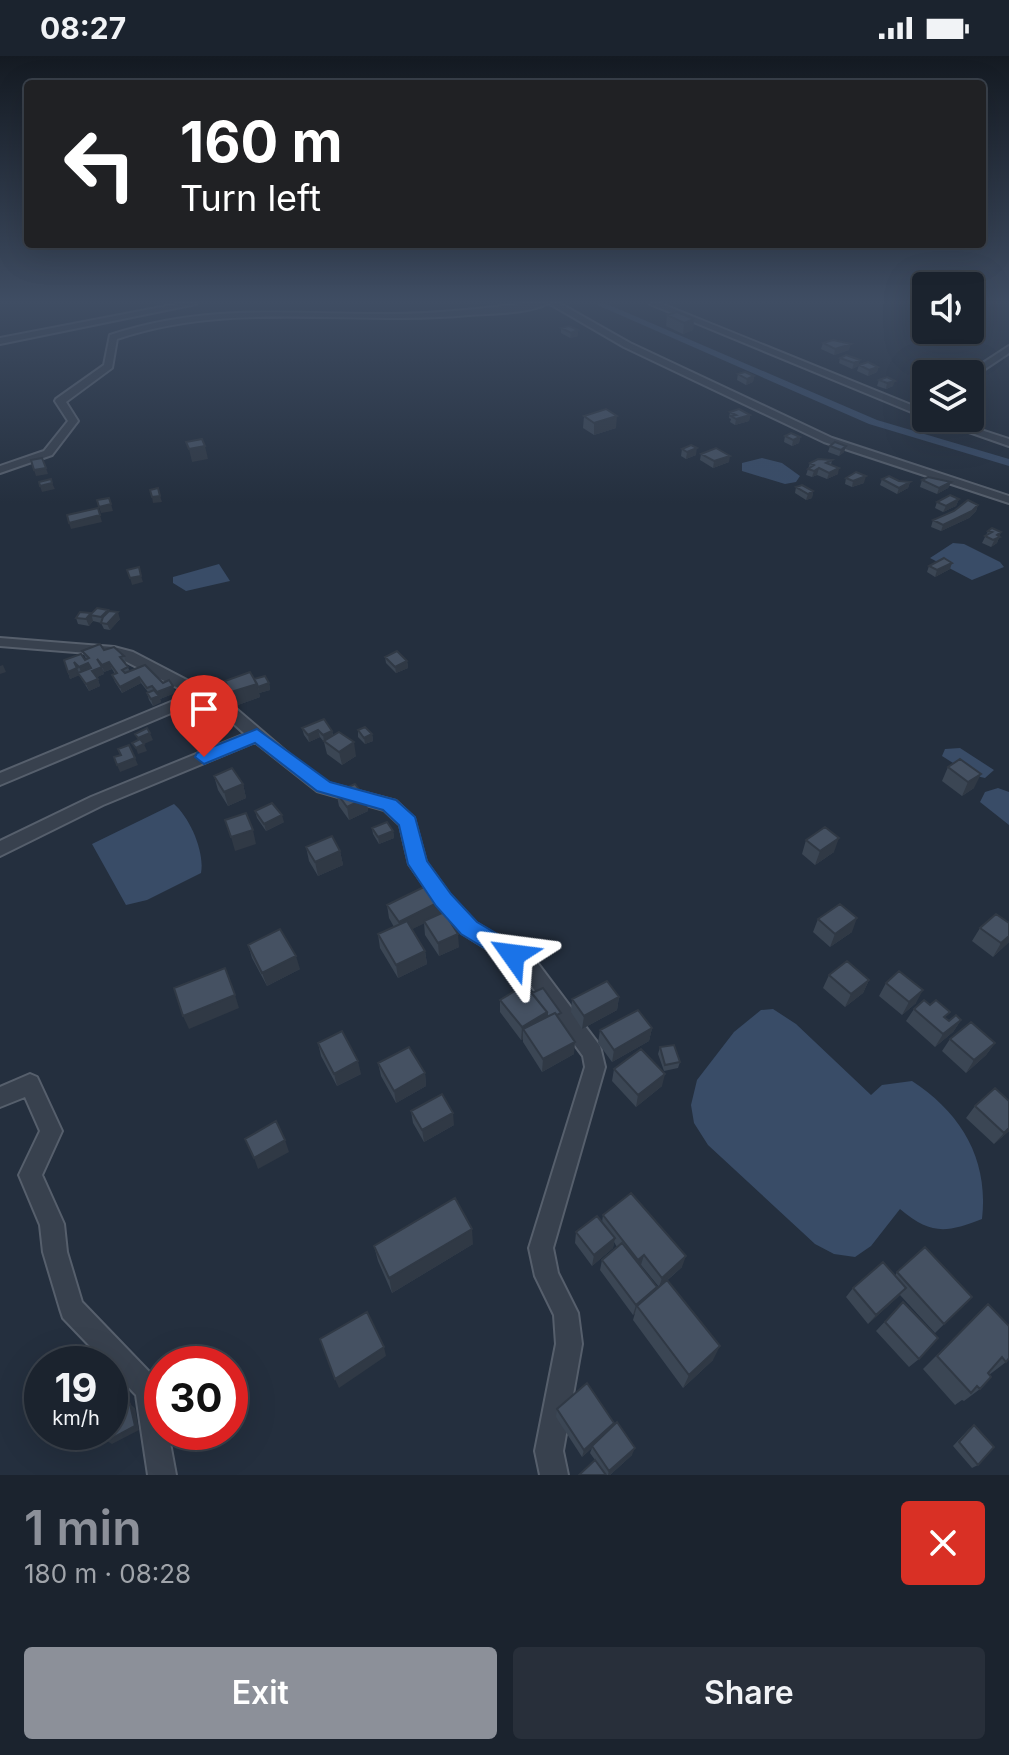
<!DOCTYPE html>
<meta charset="utf-8">
<style>
:root{--surface:#1b232e;--page:#282f3a;--text:#f1f3f6;--muted:#a0a4aa;--line:#39404a;--accent:#8c9099}
body{margin:0;font-family:Inter,sans-serif;background:var(--page);color:var(--text);height:100vh;display:flex;flex-direction:column;font-size:30px;white-space:nowrap}
*{box-sizing:border-box;margin:0}
p{font-size:26px;color:var(--muted)}
.icon{flex:none;width:44px;height:44px;fill:none;stroke:currentColor;stroke-width:2;stroke-linecap:round;stroke-linejoin:round}
.map{position:relative;height:1419px;overflow:hidden}
.drawer{display:flex;flex-direction:column;background:var(--surface);flex:1}
.drawer>*{flex:none}
.guide{position:absolute;left:24px;top:24px;width:962px;height:168px;border-radius:8px;box-shadow:0 8px 32px #0002,0 0 0 2px var(--line);background:#202124;color:#fff;overflow:hidden}
.buttons{position:absolute;left:912px;top:216px;display:grid;gap:16px}
.buttons a{display:grid;place-items:center;width:72px;height:72px;border-radius:8px;background:var(--surface);box-shadow:0 8px 32px #0002,0 0 0 2px var(--line);font-size:40px}
.speed{position:absolute;left:24px;top:1290px;display:flex;gap:16px;font-size:40px;font-weight:700;text-align:center}
.speed>*{display:grid;place-content:center;width:104px;height:104px;border-radius:50%;background:var(--surface);box-shadow:0 8px 32px #0002,0 0 0 2px var(--line);line-height:1}
.speed small{font-size:20px;font-weight:400}
.speed .limit{border:12px solid #d22;background:#fff;color:#111}
.pin{position:absolute;display:grid;place-items:center;width:68px;height:68px;color:#fff;margin:-82px -34px;border-radius:50% 50% 50% 0;rotate:-45deg;box-shadow:0 0 8px #0007}
.pin .icon{rotate:45deg}
.me{position:absolute;width:88px;margin:-44px;rotate:301deg;stroke-linejoin:round;filter:drop-shadow(0 0 6px #0008)}
.turn{display:flex;align-items:center;gap:28px;height:168px;padding:0 24px;font-size:36px}
.turn .icon{width:104px;height:104px;stroke-width:2.5}
.turn b{display:block;font-size:56px;line-height:68px}
.round{display:grid;place-items:center;flex:none;width:84px;height:84px;border-radius:8px;background:var(--page)}
.headline{display:flex;align-items:center;justify-content:space-between;height:136px;padding:0 24px}
h1{font-size:48px;font-weight:600;line-height:60px;color:var(--accent)}
.button{display:flex;gap:16px;margin-top:auto;padding:16px 24px}
.button a{flex:1;height:92px;border-radius:8px;background:var(--accent);color:#fff;font-size:32px;font-weight:600;line-height:92px;text-align:center}
.button a+a{background:var(--page);color:var(--text)}
.status{display:flex;justify-content:space-between;align-items:center;height:56px;padding:0 40px;background:var(--surface);direction:ltr}
.status svg{height:22px;fill:currentColor}
.map>svg:first-child{display:block}
.water{fill:#394c67}
.lines{fill:none;stroke-linecap:round;stroke-linejoin:round}
.canal{fill:#394c67;fill-rule:evenodd}
.street-casing{stroke:#565f6c;stroke-width:4}
.street{fill:#38414e;fill-rule:evenodd}
.wall{fill:#3b4654;fill-rule:evenodd}
.shaded-wall{fill:#303945}
.building{fill:#455162;stroke:#303945;stroke-width:2}
.route{fill:#1a73e8;stroke:#114b97;stroke-width:2}
</style>
<div class="status"><b>08:27</b><svg viewBox="0 0 49 12"><path d="M0 12V9h3v3zM5 12V6h3v6zM10 12V3h3v9zM15 12V0h3v12zM26 1h20v11H26zM47 4h2v5h-2z"/></svg></div>
<div class="map">
<svg width="1009" height="1419" viewBox="0 0 1009 1419">
<rect width="100%" height="100%" fill="#242f3e"/>
<path class="water" d="M762 402 782 407 800 420 796 426 785 428 742 415V407Z
M953 487 964 488 1000 506 1004 511 972 524 930 502Z
M219 508 230 525 186 535 173 527V521Z
M960 692 994 714 985 722 972 719 942 700 945 693Z
M998 732 1009 736V769L980 746 985 736Z
M174 748C190 762 205 796 201 817L147 844 126 849 92 788Z
M773 953 796 968 871 1039 882 1029 912 1025C961 1057 989 1103 982 1163 946 1177 931 1179 900 1153L871 1190 855 1201 834 1198 815 1188 708 1089 694 1067 691 1049 697 1024 734 976 761 954Z"/>
<g class="lines">
<path class="canal" d="M595 248H607L877 364 1009 403V410L869 368Z"/>
<defs>
<path id="street" d="M177 248H196L0 288V282Z
M520 248H547C526 258 493 257 469 259 351 270 231 244 117 283L112 312 66 346 78 365 52 399 0 417V410L44 395 68 365 55 345 56 343 104 309 110 279C201 249 278 257 372 258 421 259 471 254 520 248Z
M550 248H561L630 287 832 382 1009 440V447L824 386 624 291Z
M650 248H662L926 355V362Z
M1009 290V297L973 321 970 322V318H966Z
M929 362H944L1009 383V390Z
M0 582 114 591 133 596 227 645 289 698 328 727 396 745 414 762 426 806 450 839 476 867 533 901 600 990 605 1011 553 1192 558 1217 578 1257 582 1288 563 1395 568 1419H540L535 1395 556 1288 554 1259 535 1220 529 1192 585 1011 583 1000 519 913 462 877 438 849 409 808 400 769 384 754 317 735 255 686 103 749 0 800V785L91 741 245 678 217 653 202 644 0 729V717L190 638 113 599 0 590Z
M30 1018 37 1021 62 1075 42 1119 64 1168 67 1196 82 1246 157 1324 162 1338V1376H168L176 1419H148L136 1339 110 1312V1308H107L63 1262 60 1253 43 1196 40 1169 19 1119 40 1075 25 1041 0 1051V1031Z"/>
</defs>
<use href="#street" class="street-casing"/>
<use href="#street" class="street"/>
</g>
<path class="wall" d="M667 259 694 263 693 274 683 278 666 270Z
M561 272 578 280 570 282 561 277Z
M823 287 849 294 834 299 821 293Z
M840 302 860 304 858 310 852 313 839 307Z
M859 309 878 311 877 316 868 320 857 315Z
M738 318 754 320 753 326 746 329 737 324Z
M879 324 893 330 886 333 877 330Z
M730 356 750 359 749 365 735 369 730 366 731 363 729 362Z
M584 360 616 372 594 379 583 372Z
M785 380 800 381 799 387 792 390 784 386Z
M830 390H846L844 396 839 400 828 396Z
M682 393 696 399 686 403 681 400Z
M701 398 729 406 713 412 700 404Z
M832 404 831 409 838 418 827 423 817 419 812 421 806 419 810 407Z
M846 422 864 427 852 431 845 428Z
M882 423 899 425 910 426 908 432 897 438 880 429Z
M922 424 951 426 948 432 937 438 920 431Z
M796 431 813 435 812 442 806 444 795 437Z
M959 443 956 450 943 456 935 452 937 446Z
M978 449 976 455 969 462 941 475 931 471 933 464Z
M988 475 1001 476 997 487 991 491 982 487Z
M929 510 950 513 935 521 927 516Z
M108 556 120 563 110 574 104 573 101 567 93 565 89 570 78 568 76 562 91 557Z
M104 594 124 600 126 607H125L130 615 173 630 175 637 160 643 161 646 153 650 149 644 147 637 148 636 141 627 122 637 115 626 112 619 115 618 112 613 104 616 102 613 104 618 97 621 100 630 89 635 79 619 70 623 64 604 86 603 82 595Z
M385 601 407 605 408 612 396 617 386 607Z
M254 623 269 627 270 634 259 637 260 641 235 650 228 638 225 625Z
M302 672 332 675 333 679 356 700 342 709 327 698 324 686 320 681 309 686 304 679Z
M358 674 372 678 373 685 365 688 358 681Z
M960 703 974 732 962 740 942 725 948 711Z
M214 720 243 728 246 742 228 750 218 734Z
M336 736 366 742 368 755 349 764 339 750Z
M255 755 284 766 266 775 257 762Z
M372 772 393 775 394 782 379 788 373 778Z
M806 784 834 796 815 809 802 798Z
M306 791 340 795 343 809 318 820 309 805Z
M387 849 446 857H445L459 891 439 900 425 879 424 867 412 873 425 895 427 908 398 922 380 892 378 878 394 871 389 862Z
M818 863 852 876 830 891 813 876Z
M980 872 1009 886 993 901 972 885Z
M248 889 300 913 267 930 252 902Z
M829 919 869 924 863 937 845 951 823 932Z
M886 927 916 947 902 959 879 940Z
M532 937 560 964 574 998 542 1016 523 986V983L521 984 500 956V944Z
M619 941 617 954 582 973 571 956 572 943Z
M914 953 946 963 949 965 961 964 953 976 935 991 906 965Z
M652 972 649 985 612 1006 598 987 600 974Z
M950 983 995 987 986 999 966 1017 942 995Z
M318 987 361 1018 337 1030 321 1000Z
M660 991 680 1006 678 1012 664 1015 658 998Z
M378 1007 425 1017 426 1030 396 1047 381 1020Z
M614 1013 662 1030 636 1051 612 1025Z
M975 1050 1009 1075 994 1088 966 1062Z
M411 1055 454 1069 424 1086 413 1067Z
M603 1159 682 1211 660 1231 713 1304 683 1332 633 1264 635 1257 633 1259 600 1214 602 1204 617 1191 614 1186 613 1192 592 1210 575 1187 576 1176 602 1166ZM641 1209 659 1231 656 1234 640 1210Z
M473 1188 392 1237 378 1205 374 1190Z
M897 1216 972 1241 935 1277 900 1239 868 1268 846 1241 853 1232 895 1220Z
M903 1246 919 1303 909 1311 876 1275Z
M988 1248 1006 1306 989 1319 980 1333 964 1345 962 1344 955 1349 923 1313Z
M557 1353 614 1367 613 1371 632 1399 610 1419H579L595 1404 590 1397 592 1392 582 1401 556 1361Z
M974 1369 978 1409 972 1412 953 1390 969 1373Z"/>
<path class="shaded-wall" d="M694 263 693 274 683 278 684 267Z
M578 274V280L570 282 571 277Z
M851 288 849 294 834 299 835 293Z
M860 304 858 310 852 313 854 307Z
M878 311 877 316 868 320 869 314Z
M754 320 753 326 746 329 747 323Z
M895 325 893 330 886 333 887 327Z
M750 359 749 365 735 369 736 363Z
M617 360 616 372 594 379V367Z
M800 381 799 387 792 390 793 384Z
M205 390 208 403 192 406 189 393Z
M846 390 844 396 839 400 841 394Z
M697 392 696 399 686 403 687 396Z
M730 400 729 406 713 412 714 405Z
M46 412 48 418 36 420 34 414Z
M819 412 817 419 812 421 814 415Z
M839 412 838 418 827 423 829 417Z
M866 420 864 427 852 431 853 425Z
M910 426 908 432 897 438 899 432Z
M951 426 948 432 937 438 939 432Z
M52 427 55 433 42 436 40 430Z
M813 435 812 442 806 444 808 438Z
M160 440 162 446 153 447 152 441Z
M959 443 956 450 943 456 946 450Z
M111 448 113 455 101 457 99 451Z
M978 449 976 455 969 462 941 475 943 469Z
M98 452 102 466 71 473 69 467Z
M1001 476 997 487 991 491 997 479Z
M952 507 950 513 935 521 937 514Z
M141 520 143 526 132 529 130 522Z
M118 556 120 563 110 574 107 568Z
M91 557 93 565 89 570 86 563Z
M407 605 408 612 396 617 395 611Z
M109 606 112 613 104 616 102 609Z
M88 607 90 614 82 618 79 611Z
M3 609 6 616 0 618V610Z
M102 611 104 618 95 622 92 615Z
M77 612 80 619 70 623 68 616Z
M139 621 141 627 122 637 120 631Z
M98 623 100 630 89 635 86 628Z
M269 627 270 634 259 637 258 631Z
M257 628 260 641 235 650 231 636Z
M173 630 175 637 160 643 161 646 153 650 151 643 157 636Z
M318 674 320 681 309 686 308 679Z
M332 675 333 682 324 686 323 679Z
M150 677 153 684 144 688 147 695 138 698 136 692 141 689 138 682Z
M372 678 373 685 365 688 364 682Z
M354 686 356 700 342 709 339 696Z
M135 702 138 709 120 716 117 709Z
M981 718 974 732 962 740 968 726Z
M243 728 246 742 228 750 224 736Z
M366 742 368 755 349 764 347 751Z
M282 759 284 766 266 775 264 768Z
M253 774 256 788 235 795 231 781Z
M393 775 394 782 379 788 378 781Z
M839 782 834 796 815 809 820 795Z
M340 795 343 809 318 820 315 806Z
M445 843 446 857 400 879 399 866Z
M857 862 852 876 830 891 835 878Z
M458 878 459 891 439 900 438 887Z
M1009 880V886L993 901 1001 887Z
M425 895 427 908 398 922 396 909Z
M296 900 300 913 267 930 262 917Z
M869 924 863 937 845 951 851 938Z
M923 934 916 947 902 959 909 946Z
M235 939 239 952 189 973 183 960Z
M619 941 617 954 582 973 584 960Z
M547 956 546 968 523 973V983L521 984 522 971Z
M961 964 953 976 935 991 943 978Z
M652 972 649 985 612 1006 614 994Z
M575 986 574 998 542 1016 543 1003Z
M995 987 986 999 966 1017 974 1004Z
M358 1005 361 1018 337 1030 334 1018Z
M425 1017 426 1030 396 1047 394 1035Z
M665 1018 662 1030 636 1051 638 1039Z
M453 1057 454 1069 424 1086 422 1074Z
M1009 1072V1075L994 1088 1004 1077Z
M285 1084 289 1096 258 1113 254 1102Z
M472 1173 473 1188 392 1237 389 1222Z
M615 1182 613 1192 592 1210 594 1199Z
M644 1199 641 1209 635 1214 638 1204Z
M686 1200 682 1211 659 1231 662 1222Z
M657 1231 654 1241 637 1250 635 1257 633 1259 636 1249Z
M906 1232 897 1242 868 1268 876 1259Z
M720 1290 713 1304 683 1332 689 1319Z
M384 1291 386 1300 339 1332 335 1323Z
M130 1348 135 1352 139 1374 112 1388 107 1385Z
M614 1367 612 1374 582 1401 584 1394Z
M635 1392 632 1399 610 1419H608L609 1415Z"/>
<path class="building" d="M677 256 694 263 684 267 667 259Z
M569 270 578 274 571 277 561 272Z
M833 284 851 288 835 293 823 287Z
M846 299 860 304 854 307 840 302Z
M868 306 878 311 869 314 859 309Z
M745 316 754 320 747 323 738 318Z
M887 321 895 325 887 327 879 324Z
M606 353 617 360 594 367 584 360Z
M739 353 750 359 736 363 731 360 736 359 730 356Z
M791 377 800 381 793 384 785 380Z
M202 383 205 390 189 393 186 386Z
M835 386 846 390 841 394 830 390Z
M691 389 697 392 687 396 682 393Z
M716 392 730 400 714 405 701 398Z
M42 402 46 412 34 414 31 404Z
M818 403 832 404 826 407 839 412 829 417 819 412 814 415 808 413 814 409 810 407Z
M856 416 866 420 853 425 846 422Z
M889 420 899 425 910 426 899 432 882 423Z
M928 421 951 426 939 432 922 424Z
M51 423 52 427 40 430 39 426Z
M802 429 813 435 808 438 796 431Z
M158 432 160 440 152 441 150 434Z
M950 439 959 443 946 450 937 446Z
M109 442 111 448 99 451 97 444Z
M968 444 978 449 972 455 943 469 933 464 954 455Z
M98 452 100 459 69 467 67 459Z
M992 472 1001 476 997 479 1000 481 993 484 985 480 992 476 988 475Z
M944 502 952 507 937 514 929 510Z
M139 511 141 520 130 522 127 514Z
M97 552 108 554 101 561 90 559Z
M109 555 118 556 107 568 101 567 103 561Z
M80 556 91 557 86 563 76 562Z
M100 588 104 594 114 591 124 600 120 601 128 611 122 614 125 617 145 609 163 627 169 624 173 630 157 636 152 630 147 632 139 621 120 631 112 619 117 617 109 606 102 609 97 603 102 611 92 615 98 623 86 628 78 617 91 612 88 607 79 611 74 606 77 612 68 616 64 604 81 598 85 604 89 602 82 595Z
M397 595 407 605 395 611 385 601Z
M250 616 257 628 231 636 225 625Z
M265 620 269 627 258 631 254 623Z
M154 634 159 640 151 643 147 637Z
M324 663 332 675 323 679 318 674 308 679 302 672Z
M365 671 372 678 364 682 358 674Z
M147 672 150 677 138 682 135 678Z
M339 676 354 686 339 696 324 685Z
M140 683 144 688 136 692 132 687Z
M129 689 135 702 117 709 114 701 121 699 118 693Z
M960 703 981 718 968 726 948 711Z
M232 712 243 728 224 736 214 720Z
M355 728 366 742 347 751 336 736Z
M272 747 282 759 264 768 255 755Z
M246 757 253 774 231 781 225 764Z
M387 766 393 775 378 781 372 772Z
M825 771 839 782 820 795 806 784Z
M332 780 340 795 315 806 306 791Z
M432 827 445 843 399 866 387 849Z
M840 848 857 862 835 878 818 863Z
M444 856 458 878 438 887 424 865Z
M996 858 1009 867V880L1001 887 980 872Z
M407 865 425 895 396 909 378 878Z
M280 873 296 900 262 917 248 889Z
M847 905 869 924 851 938 829 919Z
M225 912 235 939 183 960 174 932Z
M899 915 923 934 909 946 886 927Z
M607 925 619 941 584 960 572 943Z
M525 929 547 956 522 971 500 944Z
M543 932 561 957 557 959 555 957 547 961V956L532 937Z
M924 944 930 949 936 944 950 956 944 961 949 965 956 959 961 964 943 978 914 953Z
M638 954 652 972 614 994 600 974Z
M555 957 575 986 543 1003 523 973Z
M971 966 995 987 974 1004 950 983Z
M342 975 358 1005 334 1018 318 987Z
M674 989 680 1006 665 1009 660 991Z
M409 991 425 1017 394 1035 378 1007Z
M641 993 665 1018 638 1039 614 1013Z
M995 1032 1009 1045V1072L1004 1077 975 1050Z
M442 1038 453 1057 422 1074 411 1055Z
M276 1065 285 1084 254 1102 245 1083Z
M631 1137 686 1200 662 1222 644 1199 638 1204 603 1159Z
M455 1142 472 1173 389 1222 374 1190Z
M597 1160 615 1182 594 1199 576 1176Z
M622 1187 657 1231 636 1249 602 1204Z
M925 1191 972 1241 944 1268 897 1216Z
M883 1206 906 1232 876 1259 853 1232Z
M667 1224 720 1290 689 1319 637 1250Z
M903 1246 938 1282 919 1303 885 1266Z
M988 1248 1009 1270V1302L1006 1306 1002 1301 988 1317 991 1321 980 1333 977 1330 971 1337 937 1300Z
M367 1256 384 1291 335 1323 320 1283Z
M587 1327 614 1367 584 1394 557 1353Z
M130 1348 135 1370 107 1385 106 1376H110V1358Z
M617 1366 635 1392 609 1415 592 1390Z
M974 1369 994 1391 978 1409 959 1386Z
M595 1404 606 1419H579Z"/>
<linearGradient id="sky" x2="0" y2="1"><stop stop-color="#141a22"/><stop offset="0.55" stop-color="#3f4d63"/><stop offset="1" stop-color="#3f4d63" stop-opacity="0"/></linearGradient>
<rect width="1009" height="447" fill="url(#sky)"/>
<path class="route" d="M257 673 330 726 396 744 415 761 427 805 451 838 477 866 521 892 524 899 521 905 513 908 506 905 461 878 436 850 408 808 399 769 383 754 317 735 255 687 204 708 195 701 197 697Z"/>
</svg>
<div class="buttons">
<a><svg class="icon" aria-label="sound" viewBox="0 0 24 24"><path d="M4 9h4l5-4v14l-5-4H4zM17 9q2 3 0 6"/></svg></a>
<a><svg class="icon" aria-label="layers" viewBox="0 0 24 24"><path d="M12 4l9 5-9 5-9-5zM3 14l9 5 9-5"/></svg></a>
</div>
<div class="speed"><div>19<small>km/h</small></div><div class="limit">30</div></div>
<div class="pin" style="left:204px;top:701px;background:#d93025"><svg class="icon" aria-label="arrive" viewBox="0 0 24 24"><path d="M6 21V4h12l-3 4 3 4H6"/></svg></div>
<svg class="me" style="left:513px;top:899px" viewBox="-20 -20 40 40"><path d="M0-17L14 15 0 8-14 15z" fill="#1a73e8" stroke="#fff" stroke-width="4"/></svg>
<div class="guide">
<div class="turn"><svg class="icon" aria-label="left" viewBox="0 0 24 24"><path d="M17 20v-9H6M10 6l-5 5 5 5"/></svg><div><b>160 m</b>Turn left</div></div>
</div>
</div>
<section class="drawer">
<div class="headline"><div><h1>1 min</h1><p>180 m · 08:28</p></div><a class="round" style="background:#d93025;color:#fff"><svg class="icon" aria-label="close" viewBox="0 0 24 24"><path d="M6 6l12 12M18 6L6 18"/></svg></a></div>
<div class="button"><a>Exit</a><a>Share</a></div>
</section>
